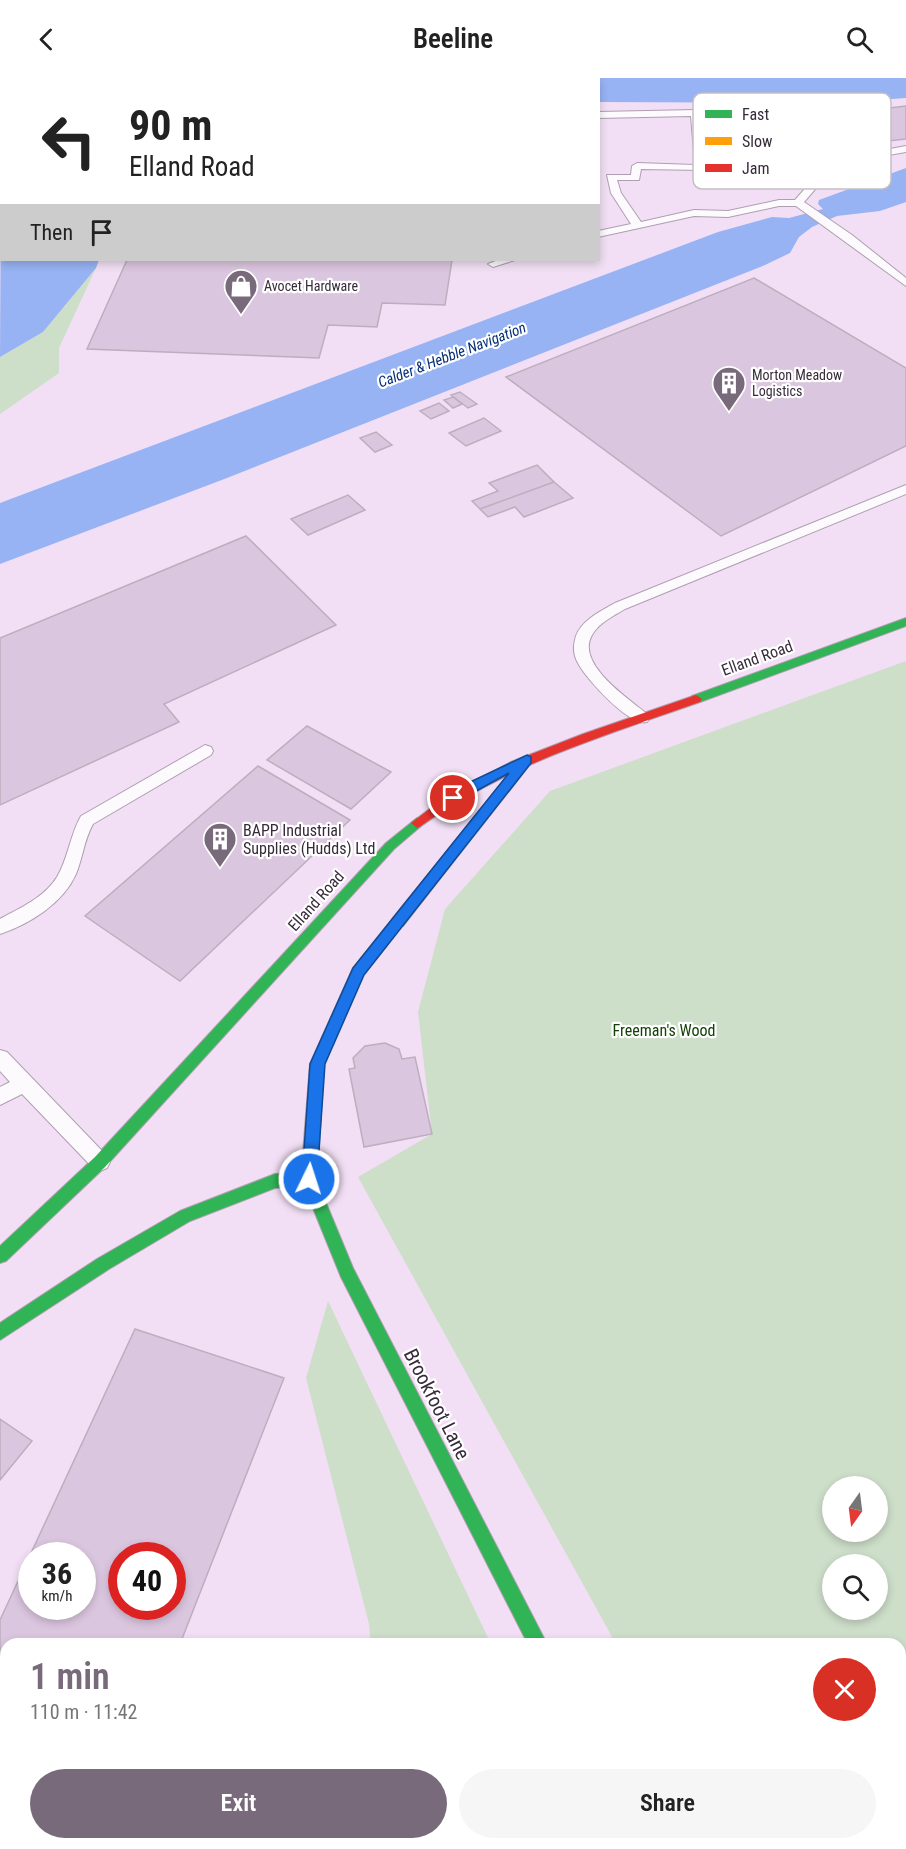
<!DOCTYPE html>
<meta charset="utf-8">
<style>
:root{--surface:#fff;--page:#f6f6f6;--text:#222;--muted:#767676;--accent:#78697b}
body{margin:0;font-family:"Roboto Condensed",sans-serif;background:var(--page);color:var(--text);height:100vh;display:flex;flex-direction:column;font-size:22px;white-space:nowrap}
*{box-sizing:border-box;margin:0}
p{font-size:20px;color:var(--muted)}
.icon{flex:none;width:33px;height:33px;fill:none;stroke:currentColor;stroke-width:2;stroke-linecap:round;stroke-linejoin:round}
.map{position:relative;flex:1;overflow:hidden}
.details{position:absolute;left:0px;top:1560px;width:906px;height:212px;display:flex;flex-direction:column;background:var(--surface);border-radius:18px 18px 0 0;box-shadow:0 3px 9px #0003}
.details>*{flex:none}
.hud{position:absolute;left:0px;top:0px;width:600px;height:183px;box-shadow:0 3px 9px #0003;background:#fff;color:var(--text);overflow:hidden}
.needle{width:39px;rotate:194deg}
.tools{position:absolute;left:822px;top:1398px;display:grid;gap:12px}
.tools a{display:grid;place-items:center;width:66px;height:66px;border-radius:50%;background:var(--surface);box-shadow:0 3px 9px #0003;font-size:30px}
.speed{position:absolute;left:18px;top:1464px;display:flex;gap:12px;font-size:30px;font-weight:700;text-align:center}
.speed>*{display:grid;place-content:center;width:78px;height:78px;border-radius:50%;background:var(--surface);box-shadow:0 3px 9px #0003;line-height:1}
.speed small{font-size:15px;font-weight:400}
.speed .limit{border:9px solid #d22;background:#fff;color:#111}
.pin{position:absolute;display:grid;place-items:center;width:51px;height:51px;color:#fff;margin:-26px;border:3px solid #fff;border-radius:50%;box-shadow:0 2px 6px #0007}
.me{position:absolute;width:66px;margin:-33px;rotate:4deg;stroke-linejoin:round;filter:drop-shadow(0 0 4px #0008)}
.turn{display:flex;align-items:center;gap:21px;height:126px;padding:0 30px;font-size:27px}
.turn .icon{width:78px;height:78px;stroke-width:2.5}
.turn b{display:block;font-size:42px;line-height:51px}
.then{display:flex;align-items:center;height:57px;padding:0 30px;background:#0003;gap:12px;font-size:22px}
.round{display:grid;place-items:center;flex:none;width:63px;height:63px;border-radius:32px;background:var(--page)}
.head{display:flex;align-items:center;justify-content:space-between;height:102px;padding:0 30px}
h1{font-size:36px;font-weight:600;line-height:45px;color:var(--accent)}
.button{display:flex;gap:12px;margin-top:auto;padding:12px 30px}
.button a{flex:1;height:69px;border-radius:36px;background:var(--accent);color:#fff;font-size:24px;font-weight:600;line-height:69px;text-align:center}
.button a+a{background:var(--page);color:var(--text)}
header{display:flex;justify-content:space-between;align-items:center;height:78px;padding:0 30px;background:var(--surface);font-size:27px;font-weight:600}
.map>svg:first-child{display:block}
.green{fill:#cddec9;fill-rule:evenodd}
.water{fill:#97b3f3}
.building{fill:#dbc6df;stroke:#bcaebf;stroke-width:1.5;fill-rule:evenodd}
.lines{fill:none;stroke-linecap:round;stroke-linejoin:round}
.lane-casing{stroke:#ae9fb0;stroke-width:2}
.fast-casing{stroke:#ae9fb0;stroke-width:2}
.slow-casing{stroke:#ae9fb0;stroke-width:2}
.jam-casing{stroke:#ae9fb0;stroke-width:2}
.lane{fill:#fdfafe;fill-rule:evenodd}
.fast{fill:#30b455;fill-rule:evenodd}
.slow{fill:#ff9f0a;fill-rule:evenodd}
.jam{fill:#e5322d;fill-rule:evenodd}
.route{fill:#1a73e8;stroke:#114b97;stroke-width:1.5}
.labels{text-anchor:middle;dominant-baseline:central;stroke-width:4.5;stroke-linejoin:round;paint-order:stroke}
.far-poi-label{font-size:14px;fill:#372a3a;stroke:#fff;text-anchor:start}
.far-water-label{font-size:15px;font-style:italic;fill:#062f76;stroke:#fff}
.street-label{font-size:16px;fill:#372a3a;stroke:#fff}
.poi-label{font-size:16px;fill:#372a3a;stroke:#fff;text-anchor:start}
.park-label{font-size:16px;fill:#124008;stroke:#fff}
.near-street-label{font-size:20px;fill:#372a3a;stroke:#fff}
.key{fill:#fff;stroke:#c3bfc4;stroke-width:1.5}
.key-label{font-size:16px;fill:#372a3a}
</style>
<header><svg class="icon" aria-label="back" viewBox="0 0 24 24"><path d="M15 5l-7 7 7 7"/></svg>Beeline<svg class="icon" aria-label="search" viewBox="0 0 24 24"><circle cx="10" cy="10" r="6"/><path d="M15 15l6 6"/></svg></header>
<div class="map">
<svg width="906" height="1771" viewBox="0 0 906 1771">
<rect width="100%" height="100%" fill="#f2dff5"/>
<path class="green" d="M0 0H311L2 2 0 110Z
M96 190 59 270V295L0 336V279L43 254Z
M906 583V1771H728L725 1766H900V1566H616L358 1099 432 1056 418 934 445 831 550 713ZM832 1408H878V1454H832ZM832 1486H878V1532H832Z
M328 1223 491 1566H371L369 1546 306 1300Z
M384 1766H585L588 1771H385Z"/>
<path class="water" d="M311 0H906V20L836 25 599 24 598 2 301 1Z
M906 90V124L880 133 837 138 812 149 799 159 790 175 765 187 227 400 0 486V425L718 154 772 139 789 140 823 131 818 126 819 122Z
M1 109 2 182H99L96 190 43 254 0 279Z"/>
<path class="building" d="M906 28V61L815 71 787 42Z
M127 182H452L445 227 382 225 377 249 328 247 319 280 87 271Z
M754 200 906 290V368L721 458 506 299Z
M460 314 477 326 468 330 451 317Z
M453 319 462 326 453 330 444 322Z
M439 325 449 333 431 341 420 333Z
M484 340 501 353 466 368 449 355Z
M376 354 392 367 375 374 360 360Z
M537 387 554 404 480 431 472 423 498 413 489 405Z
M554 404 573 420 524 439 515 429 488 439 480 431Z
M348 417 365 432 308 457 291 441Z
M246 458 336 547 164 626 179 644 0 727V560Z
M307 648 391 694 351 731 267 682Z
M258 688 350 742 180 903 85 838Z
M385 965 399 971 402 981 415 979 432 1056 364 1069 349 991 355 990 353 980 365 968Z
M135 1251 284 1300 180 1566H6V1595L0 1593V1542ZM32 1478H82V1528H32ZM122 1478H172V1528H122Z
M0 1341 32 1363 0 1402Z
M278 1766H349L348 1771H277Z"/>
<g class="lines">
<defs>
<path id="lane" d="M695 32 700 35 704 92 641 91 639 102H617L621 115 641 144 694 132 728 133 779 122H795L830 82 906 68V74L837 86 804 124 852 157 906 200V208L796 128H779L728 139 694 138 598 159V153L631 146 611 115 607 97H631L632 88 637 85 695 87 691 38 598 40V34Z
M498 182H515L493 189 488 186Z
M906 407V416L625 531C613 538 599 545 592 557 575 586 629 621 647 636L650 640 647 644C630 649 586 601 578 585 573 577 573 567 576 558 582 542 601 533 615 525Z
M205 667 211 669 213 673 211 677 93 746C84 762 83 779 76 796 63 825 30 846 0 856V841C20 830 45 819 57 799 68 781 70 757 81 738Z
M0 972 7 974 107 1078 110 1084 107 1090 100 1093 93 1090 22 1016 0 1027V1009L10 1004 0 993Z
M0 1745 6 1747V1766H45L47 1771H0Z"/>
<path id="fast" d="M906 540V548L700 624H692L690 621 692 618Z
M527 678 531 679 533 682 531 685 403 848H393L391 844 393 840 523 679Z
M417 740 421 742 423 745 421 748 394 771 105 1089 6 1183 0 1185V1168L95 1079 386 765Z
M309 1094 314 1096 353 1190 547 1566H528L341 1199 304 1108 275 1110 190 1143 109 1191 0 1262V1245L97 1181 180 1133 275 1096Z
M629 1766H649L651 1771H631Z"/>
<path id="slow" d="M398 839 403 840 405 844 363 897 324 986 317 1101 314 1106 309 1108 304 1106 301 1101 310 986 353 890 393 840Z"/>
<path id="jam" d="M696 617 702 621 700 624C601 659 508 686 421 748L417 750 411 745 444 720 511 684 583 656Z"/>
</defs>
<use href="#lane" class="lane-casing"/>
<use href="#fast" class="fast-casing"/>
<use href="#slow" class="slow-casing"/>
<use href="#jam" class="jam-casing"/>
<use href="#lane" class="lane"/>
<use href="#fast" class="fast"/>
<use href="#slow" class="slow"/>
<use href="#jam" class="jam"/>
</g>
<path class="route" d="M527 677 531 679V685L364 897 325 986 317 1101 315 1106H304L302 1101 310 986 353 890 509 695 458 723H449V717L466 706Z"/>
<defs>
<symbol id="shop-pin" viewBox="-11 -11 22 30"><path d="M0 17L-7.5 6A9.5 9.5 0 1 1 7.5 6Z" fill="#78697b" stroke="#fff"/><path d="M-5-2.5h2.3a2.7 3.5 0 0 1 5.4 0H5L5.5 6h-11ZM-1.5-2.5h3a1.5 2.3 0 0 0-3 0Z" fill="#fff"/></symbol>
<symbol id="building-pin" viewBox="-11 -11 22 30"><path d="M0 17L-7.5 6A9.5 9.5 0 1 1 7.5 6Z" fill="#78697b" stroke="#fff"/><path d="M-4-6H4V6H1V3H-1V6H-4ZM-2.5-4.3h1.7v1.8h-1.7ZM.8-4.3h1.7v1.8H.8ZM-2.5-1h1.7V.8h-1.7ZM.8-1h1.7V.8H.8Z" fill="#fff"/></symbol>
</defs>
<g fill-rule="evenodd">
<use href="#shop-pin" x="222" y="189" width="38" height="52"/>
<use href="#building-pin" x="710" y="286" width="38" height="52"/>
<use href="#building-pin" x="201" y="742" width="38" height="52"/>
</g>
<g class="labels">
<g class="far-poi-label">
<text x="264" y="208">Avocet Hardware</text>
<text x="752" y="297">Morton Meadow<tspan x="752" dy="16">Logistics</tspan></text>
</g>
<g class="far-water-label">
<text transform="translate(452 277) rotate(-21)">Calder &amp; Hebble Navigation</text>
</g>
<g class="street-label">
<text transform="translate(757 580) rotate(-20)">Elland Road</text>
<text transform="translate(316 823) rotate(-48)">Elland Road</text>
</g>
<g class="poi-label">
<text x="243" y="752">BAPP Industrial<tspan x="243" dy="18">Supplies (Hudds) Ltd</tspan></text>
</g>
<g class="park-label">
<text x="664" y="952">Freeman's Wood</text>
</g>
<g class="near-street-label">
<text transform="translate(437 1326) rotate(63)">Brookfoot Lane</text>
</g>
</g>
<rect x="693" y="15" width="198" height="96" rx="9" class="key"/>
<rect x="705" y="32" width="27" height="8" fill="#30b455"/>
<rect x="705" y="59" width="27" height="8" fill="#ff9f0a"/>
<rect x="705" y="86" width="27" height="8" fill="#e5322d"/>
<g class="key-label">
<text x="742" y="42">Fast</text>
<text x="742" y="69">Slow</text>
<text x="742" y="96">Jam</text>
</g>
</svg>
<div class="tools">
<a><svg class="needle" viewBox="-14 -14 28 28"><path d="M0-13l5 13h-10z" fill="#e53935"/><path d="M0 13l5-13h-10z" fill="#767676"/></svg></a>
<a><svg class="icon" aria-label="search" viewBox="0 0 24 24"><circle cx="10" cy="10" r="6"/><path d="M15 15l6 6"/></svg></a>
</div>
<div class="speed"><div>36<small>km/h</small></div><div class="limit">40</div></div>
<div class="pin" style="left:453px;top:720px;background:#d93025"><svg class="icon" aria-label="arrive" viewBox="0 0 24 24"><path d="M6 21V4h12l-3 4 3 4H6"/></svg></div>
<svg class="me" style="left:309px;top:1101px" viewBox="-20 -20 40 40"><circle r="17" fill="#1a73e8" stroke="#fff" stroke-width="3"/><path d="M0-11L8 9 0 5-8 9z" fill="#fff"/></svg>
<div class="hud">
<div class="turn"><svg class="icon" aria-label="left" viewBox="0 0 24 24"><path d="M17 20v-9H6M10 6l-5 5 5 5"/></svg><div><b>90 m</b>Elland Road</div></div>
<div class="then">Then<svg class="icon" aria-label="arrive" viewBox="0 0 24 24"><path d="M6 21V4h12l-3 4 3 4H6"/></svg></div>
</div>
<section class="details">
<div class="head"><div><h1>1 min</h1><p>110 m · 11:42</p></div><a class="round" style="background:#d93025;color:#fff"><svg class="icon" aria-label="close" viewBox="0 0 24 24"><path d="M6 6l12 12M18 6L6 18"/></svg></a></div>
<div class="button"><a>Exit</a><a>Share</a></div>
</section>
</div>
